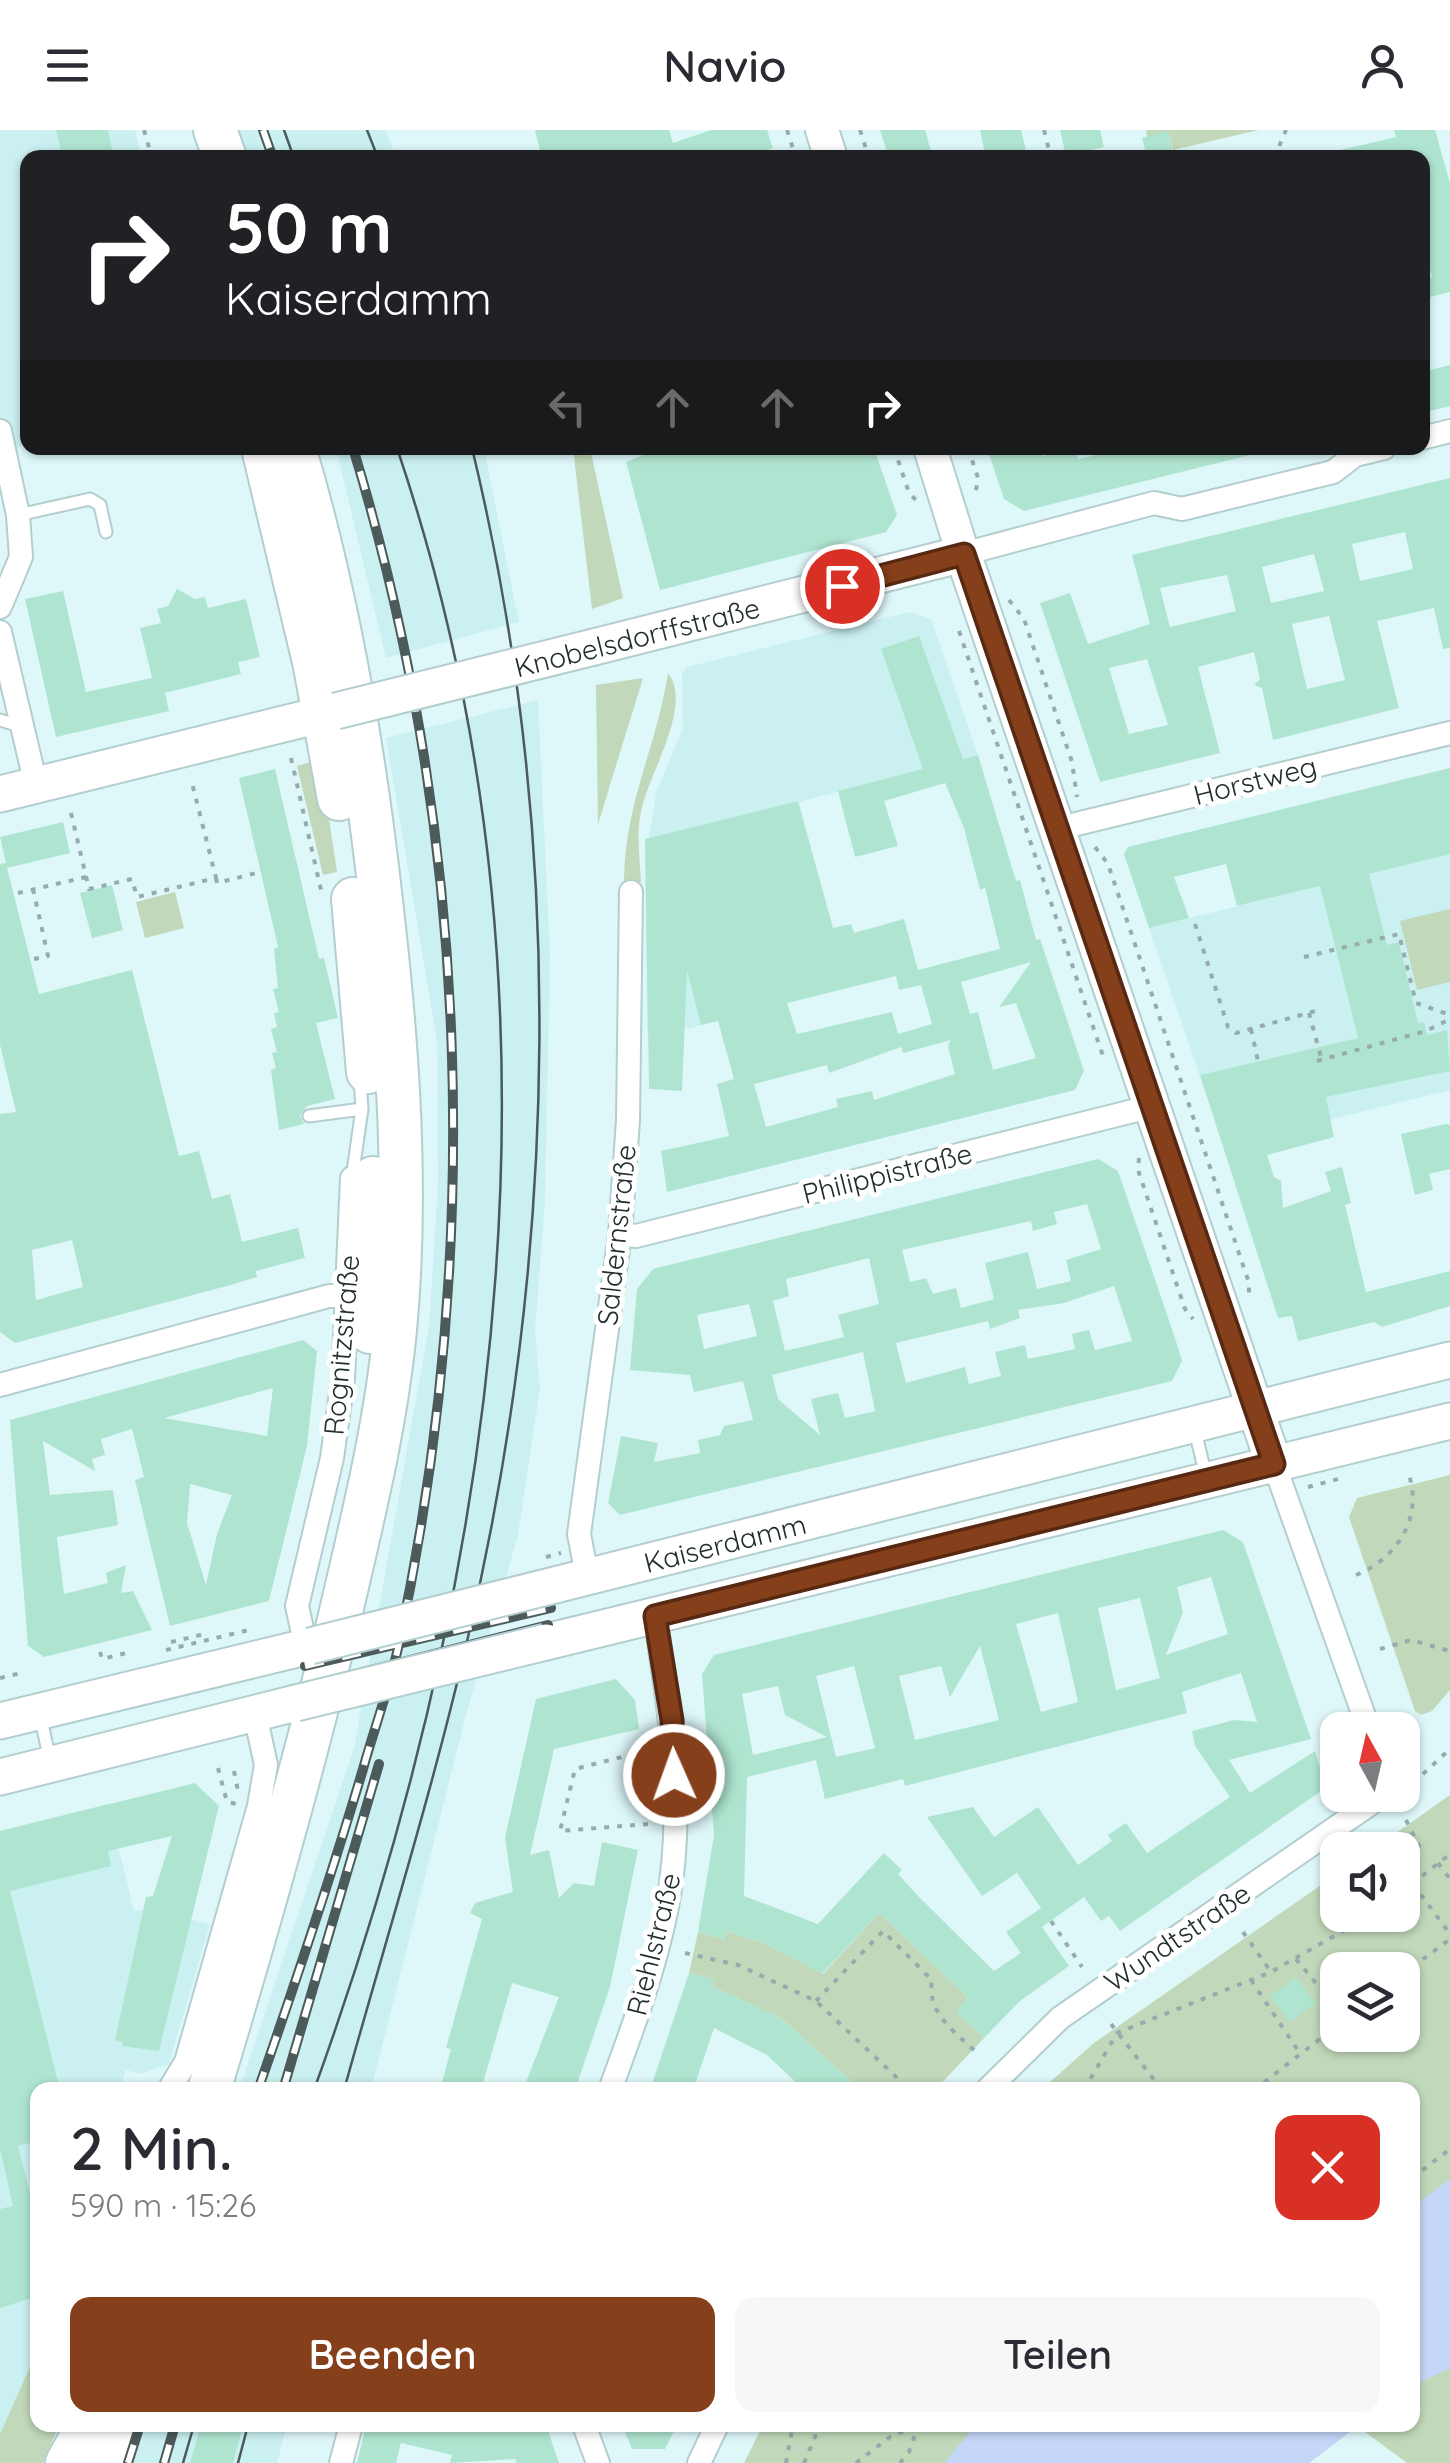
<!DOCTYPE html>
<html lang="de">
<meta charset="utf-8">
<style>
:root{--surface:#fff;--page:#f7f7f7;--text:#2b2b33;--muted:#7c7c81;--accent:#863f1b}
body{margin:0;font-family:Quicksand,sans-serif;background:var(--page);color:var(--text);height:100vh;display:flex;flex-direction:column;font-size:38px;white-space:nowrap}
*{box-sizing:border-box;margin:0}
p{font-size:32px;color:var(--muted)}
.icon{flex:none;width:55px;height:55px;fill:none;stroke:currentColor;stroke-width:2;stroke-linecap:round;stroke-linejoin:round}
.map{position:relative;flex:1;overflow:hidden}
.sheet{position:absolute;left:30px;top:1952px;width:1390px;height:350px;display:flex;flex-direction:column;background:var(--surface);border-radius:20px;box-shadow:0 2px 8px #0004}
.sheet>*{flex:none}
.top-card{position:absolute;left:20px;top:20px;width:1410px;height:305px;border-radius:20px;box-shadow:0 2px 8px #0004;background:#202124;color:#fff;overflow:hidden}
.needle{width:65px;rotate:352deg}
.fabs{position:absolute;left:1320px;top:1582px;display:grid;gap:20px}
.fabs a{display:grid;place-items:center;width:100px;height:100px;border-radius:20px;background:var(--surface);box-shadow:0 2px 8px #0004;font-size:50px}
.pin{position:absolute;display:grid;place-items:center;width:85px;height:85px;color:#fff;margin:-42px;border:5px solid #fff;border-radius:50%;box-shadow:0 2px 10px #0007}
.me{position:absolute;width:110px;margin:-55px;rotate:358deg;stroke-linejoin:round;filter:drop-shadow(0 0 8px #0008)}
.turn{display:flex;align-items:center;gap:35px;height:210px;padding:0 40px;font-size:45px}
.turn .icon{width:130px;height:130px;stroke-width:2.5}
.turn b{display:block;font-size:70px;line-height:85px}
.lanes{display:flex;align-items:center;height:95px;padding:0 40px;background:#0003;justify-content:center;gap:50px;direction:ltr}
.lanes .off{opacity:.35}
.round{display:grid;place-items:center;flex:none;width:105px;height:105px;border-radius:20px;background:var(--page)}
.overview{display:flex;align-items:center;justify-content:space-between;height:170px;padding:0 40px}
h1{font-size:60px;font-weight:600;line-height:75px}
.cta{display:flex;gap:20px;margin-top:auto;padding:20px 40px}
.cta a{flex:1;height:115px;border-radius:20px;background:var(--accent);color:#fff;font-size:40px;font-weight:600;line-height:115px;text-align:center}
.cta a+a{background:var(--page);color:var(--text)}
header{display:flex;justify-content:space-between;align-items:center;height:130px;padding:0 40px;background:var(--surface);font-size:45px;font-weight:600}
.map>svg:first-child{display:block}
.built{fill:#cbf0f1}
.green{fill:#c1d8ba;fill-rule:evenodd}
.water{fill:#c4d7f8}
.building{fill:#afe5d0;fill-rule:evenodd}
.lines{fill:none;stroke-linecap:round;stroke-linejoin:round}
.lane-casing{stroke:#b4cecf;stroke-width:15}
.street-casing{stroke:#b4cecf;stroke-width:26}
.secondary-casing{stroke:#b4cecf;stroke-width:36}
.primary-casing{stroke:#b4cecf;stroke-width:39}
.highway-casing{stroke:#b4cecf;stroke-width:46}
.path{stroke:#96abac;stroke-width:4;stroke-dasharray:5 8;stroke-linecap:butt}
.lane{stroke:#fff;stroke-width:11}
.street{stroke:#fff;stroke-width:22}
.secondary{stroke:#fff;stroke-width:32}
.primary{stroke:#fff;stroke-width:35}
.highway{stroke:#fff;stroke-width:42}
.tram{stroke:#4c5a5a;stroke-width:2.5}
.rail-casing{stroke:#4c5a5a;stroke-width:10}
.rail{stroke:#fff;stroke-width:6;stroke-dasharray:19;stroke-linecap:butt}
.primary-bridge-casing{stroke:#b4cecf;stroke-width:39;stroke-linecap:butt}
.path-bridge{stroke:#96abac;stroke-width:4;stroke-dasharray:5 8;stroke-linecap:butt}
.primary-bridge{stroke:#fff;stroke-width:35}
.route-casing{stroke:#572912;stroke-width:25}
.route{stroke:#863f1b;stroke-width:18}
.labels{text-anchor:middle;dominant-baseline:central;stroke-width:10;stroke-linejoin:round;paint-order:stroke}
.street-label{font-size:28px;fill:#222d2d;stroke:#fff}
</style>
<header><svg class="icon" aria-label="menu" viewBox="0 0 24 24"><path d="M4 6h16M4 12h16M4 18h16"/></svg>Navio<svg class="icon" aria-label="person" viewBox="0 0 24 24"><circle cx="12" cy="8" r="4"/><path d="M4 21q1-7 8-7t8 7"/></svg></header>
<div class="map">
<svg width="1450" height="2333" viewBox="0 0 1450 2333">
<rect width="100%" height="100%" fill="#def8fa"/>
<path class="built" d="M0 0H135L142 27 28 28 27 314 0 323Z
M233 0H386L396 27H243Z
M336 318H484L519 492 386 528Z
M910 482 931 489 978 625 799 672 847 858 690 898 647 900 645 709 649 708 656 663 683 598 682 543 687 537Z
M538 570 550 825 545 1071 535 1202 540 1258 518 1405 465 1589 371 1960H239L354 1618 429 1196 438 1054 437 911 386 608Z
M1450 724V960L1224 1016 1149 798Z
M108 1674 134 1781 147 1779 210 1794 169 1934 140 1944 126 1940 120 1960H38L37 2221 0 2304V1701Z
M127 2295H287L277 2333H115Z"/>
<path class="green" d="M1146 0H1259L1173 20 1168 2 1147 7Z
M573 318H590L623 468 592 479Z
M668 543C694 576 647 646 641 682 636 705 640 728 641 752H624C625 671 656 620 668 543Z
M643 548 598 694 596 555Z
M320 629 337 742 323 745 297 636Z
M175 762 184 798 145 808 136 772Z
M1450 779V852L1417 860 1400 791Z
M1450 1345V1560L1432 1581 1421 1585 1415 1581 1349 1387 1357 1368Z
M1450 1665V2333H1407L1357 2296 1309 2333H744L763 2295H1412V1960H1041L1094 1913 1337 1744 1338 1785H1402V1720H1372ZM1338 1840H1402V1905H1338Z
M879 1783 968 1867 957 1882 984 1908 935 1960H861L782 1889 712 1856 713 1849 689 1843 698 1802 724 1809 726 1801 764 1813 823 1844Z
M37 2221 38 2295H59L43 2333H0V2304Z"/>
<path class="water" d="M1450 2049V2238L1413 2256V2076Z
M975 2295H1359L1309 2333H945Z"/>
<path class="building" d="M56 0H108L114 28H63Z
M535 0H669L673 13 711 0H767L773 18 746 28H542Z
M880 0H925L933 28H889Z
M980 0H1021L1028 28H986Z
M1060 0H1100L1104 17 1066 26Z
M1394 0H1435L1450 53V162L1422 169V150L1432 147 1422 107V28H1337L1336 21 1396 7Z
M1168 1 1174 28H1147L1142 8Z
M1450 235V276L1422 283V242Z
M660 318H874L897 385 886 402 660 460 626 332Z
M987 318H1040L1043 326 1076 318 1078 329 1110 322 1109 318H1254V324L1024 381 1004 369Z
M1450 348V518L1443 519 1434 478 1377 491 1399 578 1273 610 1262 558 1254 555 1260 549 1254 522 1198 537 1220 623 1100 652 1040 473 1070 463 1088 514 1150 494 1132 425ZM1405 402 1413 439 1360 451 1352 414ZM1314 424 1324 461 1271 473 1262 437ZM1227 445 1236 481 1170 497 1160 458ZM1329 486 1345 550 1307 559 1292 494ZM1147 529 1168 595 1129 604 1109 538Z
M177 459 195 469 205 467 208 478 246 469 260 527 238 532 241 544 165 563 169 581 56 607 25 469 63 461 86 562 152 548 140 498 161 493 157 479 168 476Z
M919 506 963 629 978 625 1016 751 1020 750 1036 810 1040 809 1084 941 1075 960 667 1062 661 1021 729 1006 717 954 734 949 718 891 701 895 687 840 682 961 649 959 645 709 798 671 833 798 851 794 854 803 904 789 918 840 1000 819 985 758 980 760 964 698 945 653 884 671 898 716 855 727 838 661 923 639 881 519ZM1031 832 999 877 1016 873 1036 928 993 940 978 882 970 884 961 852ZM896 846 899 860 921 855 932 894 898 904 892 882 797 904 787 873ZM951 910 948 916 955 944 874 970 872 961 836 969 838 977 766 997 754 954 827 935 829 943 901 917 903 923Z
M1450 638V724L1369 744 1387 815 1399 812 1418 893 1424 892 1427 905 1447 900 1450 941 1326 967 1334 1007 1267 1025 1274 1047 1281 1051 1283 1078 1331 1061 1325 1042 1342 1037 1351 1073 1345 1075 1366 1162 1450 1141V1176L1382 1197 1374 1192 1298 1211 1292 1186 1278 1188 1200 945 1358 908 1320 756 1237 776 1226 734 1174 747 1189 788 1149 798 1124 724 1128 717Z
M275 639 319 829 324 828 338 888 316 893 335 969 307 976 300 986 304 994 279 1000 271 940 276 938 272 923 277 922 271 899 277 897 274 883 279 882 273 859 278 858 274 819 278 817 239 648Z
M63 692 70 723 7 738 39 864 132 840 179 1026 199 1021 212 1069 230 1064 242 1112 298 1098 305 1128 256 1141 257 1147 234 1154 15 1213 0 1202V984L16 982 0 915V734L6 733 0 707ZM72 1110 83 1157 36 1170 32 1120Z
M112 755 123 800 92 808 80 763Z
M1446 994 1450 995V1039L1429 1044 1433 1060 1415 1065 1401 1004Z
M1098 1029 1118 1041 1175 1208 1182 1231 1172 1251 620 1385 608 1373 621 1306 658 1313 654 1332 700 1323 698 1310 720 1305 724 1296 753 1290 743 1251 694 1262 690 1245 630 1240 637 1159 653 1139ZM1087 1074 1101 1119 1066 1130 1071 1151 1037 1159 1028 1122 985 1133 994 1169 961 1178 956 1158 933 1164 926 1148 910 1152 902 1120 1031 1091 1033 1101 1057 1094 1054 1082ZM869 1128 879 1174 838 1185 844 1207 785 1221 773 1171 789 1166 786 1149ZM1114 1156 1132 1211 1095 1220 1089 1200 1072 1204 1075 1219 1028 1229 1025 1215 995 1222 1001 1246 969 1254 965 1237 906 1253 896 1213 988 1191 990 1199 1020 1188 1018 1180 1064 1173ZM749 1174 757 1206 704 1219 697 1185ZM863 1222 875 1281 845 1288 838 1263 811 1269 820 1305 778 1269 772 1245Z
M303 1210 317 1221 307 1316 269 1471 170 1496 135 1350 144 1347 132 1299 101 1309 105 1325 92 1329 95 1341 43 1311 50 1365 113 1360 118 1395 57 1407 64 1464 108 1453 106 1443 126 1435 121 1463 133 1461 152 1500 44 1527 28 1516 10 1290ZM273 1258 267 1306 164 1288ZM190 1354 232 1365 217 1404 206 1455 187 1393Z
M1223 1400 1243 1412 1311 1609 1229 1630 1250 1663 1315 1621 1324 1650 1321 1661 1120 1801 1109 1786 1101 1791 1084 1767 1042 1797 1069 1836 1020 1871 984 1908 957 1882 968 1867 879 1783 822 1844 764 1813 726 1801 724 1809 698 1802 714 1705 702 1544 714 1525ZM1211 1447 1228 1504 1166 1525 1183 1482 1177 1457ZM1140 1468 1160 1548 1116 1560 1098 1478ZM1058 1483 1078 1572 1041 1582 1016 1494ZM980 1516 999 1590 915 1610 899 1546 941 1536 950 1567ZM854 1536 875 1618 836 1627 816 1546ZM1241 1543 1257 1592 1234 1590 1192 1601 1195 1616 1230 1667 1147 1723 1126 1693 1108 1705 1112 1711 1078 1735 1038 1677 994 1707 973 1677 927 1687 982 1766 1017 1743 1041 1778 1006 1802 1021 1823 994 1841 918 1766 898 1744 902 1740 884 1723 818 1794 744 1766 747 1647 816 1630 825 1669 903 1649 905 1656 1187 1583 1182 1562ZM778 1556 785 1585 827 1607 753 1625 742 1564Z
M616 1549 635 1570 639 1599 554 1619 530 1725 549 1720 559 1768 574 1753 594 1756 602 1712 638 1720 610 1857 575 1960H523L559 1867 512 1853 481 1960H440L451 1919 446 1918 482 1789 470 1783 475 1773 513 1762 505 1708 536 1569Z
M195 1653 219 1676 159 1921 122 1916 123 1912 115 1910 146 1767 153 1766 172 1706 108 1721 111 1736 10 1761 60 1960H38V2011L18 2016 32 2071 38 2070V2166L0 2178V2079L13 2076 0 2019V1701Z
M689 1843 714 1849 712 1856 782 1889 861 1960H804L767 1925 714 1898 693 1960H650Z
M1296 1847 1316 1873 1290 1892 1270 1866Z
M201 2295H243L233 2333H190Z
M366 2295H546L559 2333H517L515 2329 450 2333 452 2325 401 2313 396 2333H357Z
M622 2295H677L665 2319H632Z"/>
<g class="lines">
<defs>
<path id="lane" d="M18 385 90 369 100 375 106 402
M0 590 23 597
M309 986 362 979
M352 1048 362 979 360 948
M1195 1301 1206 1346
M40 1585 50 1630"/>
<path id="street" d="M0 301 18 385 21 427 0 477
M1422 308 1450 301
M963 424 1154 373 1182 379 1333 342 1355 325 1384 318
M0 502 36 655
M1060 698 1450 603
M620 1104 636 1106 1153 976
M0 1255 329 1166H347
M1274 1334 1369 1600
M587 1446 579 1404 620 1104 628 990 631 762
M306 1517 297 1476 332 1328 343 1249 352 1048
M169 1960 186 1932 259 1676 266 1635 255 1584
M610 1960C632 1900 655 1839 667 1777 686 1680 670 1582 655 1486
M987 1960 1060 1888 1383 1665
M584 2295 598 2333
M341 2333 351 2295
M699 2333 717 2295"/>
<path id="secondary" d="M822 0 831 28
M930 318 963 424"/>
<path id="primary" d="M594 517 963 424 1274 1334
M0 664 336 581
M555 1455 1450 1230
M546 1512 1450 1291
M0 1591 310 1516
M0 1647 296 1573"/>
<path id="highway" d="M215 0 225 28
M263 318 315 536 339 669
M353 769 368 942
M370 1202 373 1048
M209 1960C258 1798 304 1637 343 1473 364 1383 386 1293 395 1200 408 1061 398 919 382 780 365 625 339 468 294 318
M67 2333 88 2295
M105 2333 118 2295"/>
</defs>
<use href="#lane" class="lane-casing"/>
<use href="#street" class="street-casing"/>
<use href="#secondary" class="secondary-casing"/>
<use href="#primary" class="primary-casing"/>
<use href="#highway" class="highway-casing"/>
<path class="path" d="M144 0 152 28
M787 0 796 28
M860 0 869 28
M1044 0 1051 28
M1274 28 1286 0
M894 318 909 363 918 372
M968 318 978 348 975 367
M1009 470 1024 489 1072 632 1077 667
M959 501 1105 932
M291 628 321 760
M71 683 89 759 132 749 137 767 216 748 192 653
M1095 717 1108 734 1249 1153V1170
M216 748 217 753 260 742
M33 759 48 826 34 829
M18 763 86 747
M1195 794 1228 897 1236 903 1319 880
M1304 827 1399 804 1416 873 1450 885
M1309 883 1321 927
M1251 899 1258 931
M1317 931 1426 901 1450 889
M1139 1028 1138 1040 1185 1179 1193 1189
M1308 1357 1342 1348
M1356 1445C1396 1429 1423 1389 1409 1345
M171 1512 205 1504
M1380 1519 1411 1510 1450 1521
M166 1520 249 1500
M100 1522 102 1529 130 1522
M0 1548 21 1543
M218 1638 227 1672 237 1674
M234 1641 238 1661
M1423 1644 1450 1619
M1406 1690 1419 1716 1415 1730
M648 1694 560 1701 575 1639 649 1620
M1379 1708 1387 1720
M1402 1730H1415
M1438 1733 1450 1749
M1413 1754 1450 1804
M1402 1762 1450 1724
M1051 1791 1082 1837
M1243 1802 1271 1842
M685 1823 738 1835 816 1871 910 1960
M1296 1829 1338 1880
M1402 1845 1450 1809
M1251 1850 1301 1925
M816 1871 883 1801 932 1850C926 1884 957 1903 979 1925
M1111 1894 1162 1960
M1084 1960 1117 1903 1271 1842 1371 1785
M1254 1960 1338 1895
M1412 2048 1450 2019
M786 2333 793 2295
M804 2333 820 2295
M856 2333 890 2307 918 2295
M900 2333 909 2322 917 2299"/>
<use href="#lane" class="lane"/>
<use href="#street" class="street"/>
<use href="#secondary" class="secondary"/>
<use href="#primary" class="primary"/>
<use href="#highway" class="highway"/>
<path class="tram" d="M284 0 294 28
M367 0 378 28
M314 1960C505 1432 580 859 397 318
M344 1960C386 1809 433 1659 468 1507 559 1118 566 706 472 318
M183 2333 194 2295
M238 2333 248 2295"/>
<defs>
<path id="rail" d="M263 0 273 28
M305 1536 551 1478
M300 1558 548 1495
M258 1960C295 1854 331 1747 363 1639 374 1599 389 1559 398 1518 483 1121 471 706 353 318
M283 1960 379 1634
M128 2333 140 2295
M164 2333 175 2295"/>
</defs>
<use href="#rail" class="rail-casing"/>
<use href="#rail" class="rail"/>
<defs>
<path id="primary-bridge" d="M336 581 594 517
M310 1516 555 1455
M296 1573 546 1512"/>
</defs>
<use href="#primary-bridge" class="primary-bridge-casing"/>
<path class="path-bridge" d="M546 1427 561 1423"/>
<use href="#primary-bridge" class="primary-bridge"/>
</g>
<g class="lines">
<defs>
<path id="route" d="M674 1645 672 1590 655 1486 1274 1334 964 424 842 456"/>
</defs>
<use href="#route" class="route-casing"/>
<use href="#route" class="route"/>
</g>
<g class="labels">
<g class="street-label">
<text transform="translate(637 507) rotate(-14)">Knobelsdorffstraße</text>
<text transform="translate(1255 650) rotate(-14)">Horstweg</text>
<text transform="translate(887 1043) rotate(-14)">Philippistraße</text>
<text transform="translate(616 1105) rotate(-84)">Saldernstraße</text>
<text transform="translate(341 1215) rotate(-85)">Rognitzstraße</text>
<text transform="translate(725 1413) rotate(-14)">Kaiserdamm</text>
<text transform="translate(1177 1807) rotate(-34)">Wundtstraße</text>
<text transform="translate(653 1814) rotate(-76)">Riehlstraße</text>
</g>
</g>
</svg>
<div class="fabs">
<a><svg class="needle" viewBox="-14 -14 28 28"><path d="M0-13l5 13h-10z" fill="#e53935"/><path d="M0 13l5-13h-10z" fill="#7c7c81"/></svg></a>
<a><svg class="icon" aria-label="sound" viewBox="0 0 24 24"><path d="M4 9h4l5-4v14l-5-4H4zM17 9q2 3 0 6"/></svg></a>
<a><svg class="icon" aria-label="layers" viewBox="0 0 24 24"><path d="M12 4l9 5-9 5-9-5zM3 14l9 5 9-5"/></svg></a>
</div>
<div class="pin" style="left:842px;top:456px;background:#d93025"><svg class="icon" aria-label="arrive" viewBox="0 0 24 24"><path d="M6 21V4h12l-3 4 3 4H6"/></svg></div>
<svg class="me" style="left:674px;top:1645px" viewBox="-20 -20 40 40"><circle r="17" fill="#863f1b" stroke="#fff" stroke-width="3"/><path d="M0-11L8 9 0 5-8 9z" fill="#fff"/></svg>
<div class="top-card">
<div class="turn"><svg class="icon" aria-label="right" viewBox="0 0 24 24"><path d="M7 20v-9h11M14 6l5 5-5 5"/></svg><div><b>50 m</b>Kaiserdamm</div></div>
<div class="lanes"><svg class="icon off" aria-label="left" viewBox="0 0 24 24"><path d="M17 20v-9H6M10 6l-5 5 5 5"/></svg><svg class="icon off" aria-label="ahead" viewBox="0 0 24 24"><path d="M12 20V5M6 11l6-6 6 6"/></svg><svg class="icon off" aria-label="ahead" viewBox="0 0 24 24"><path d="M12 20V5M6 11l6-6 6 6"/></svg><svg class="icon" aria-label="right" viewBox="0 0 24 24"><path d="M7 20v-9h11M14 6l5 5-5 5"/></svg></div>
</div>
<section class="sheet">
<div class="overview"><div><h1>2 Min.</h1><p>590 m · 15:26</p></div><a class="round" style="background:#d93025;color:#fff"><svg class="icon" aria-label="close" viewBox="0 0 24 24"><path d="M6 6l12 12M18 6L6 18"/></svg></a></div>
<div class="cta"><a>Beenden</a><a>Teilen</a></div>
</section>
</div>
